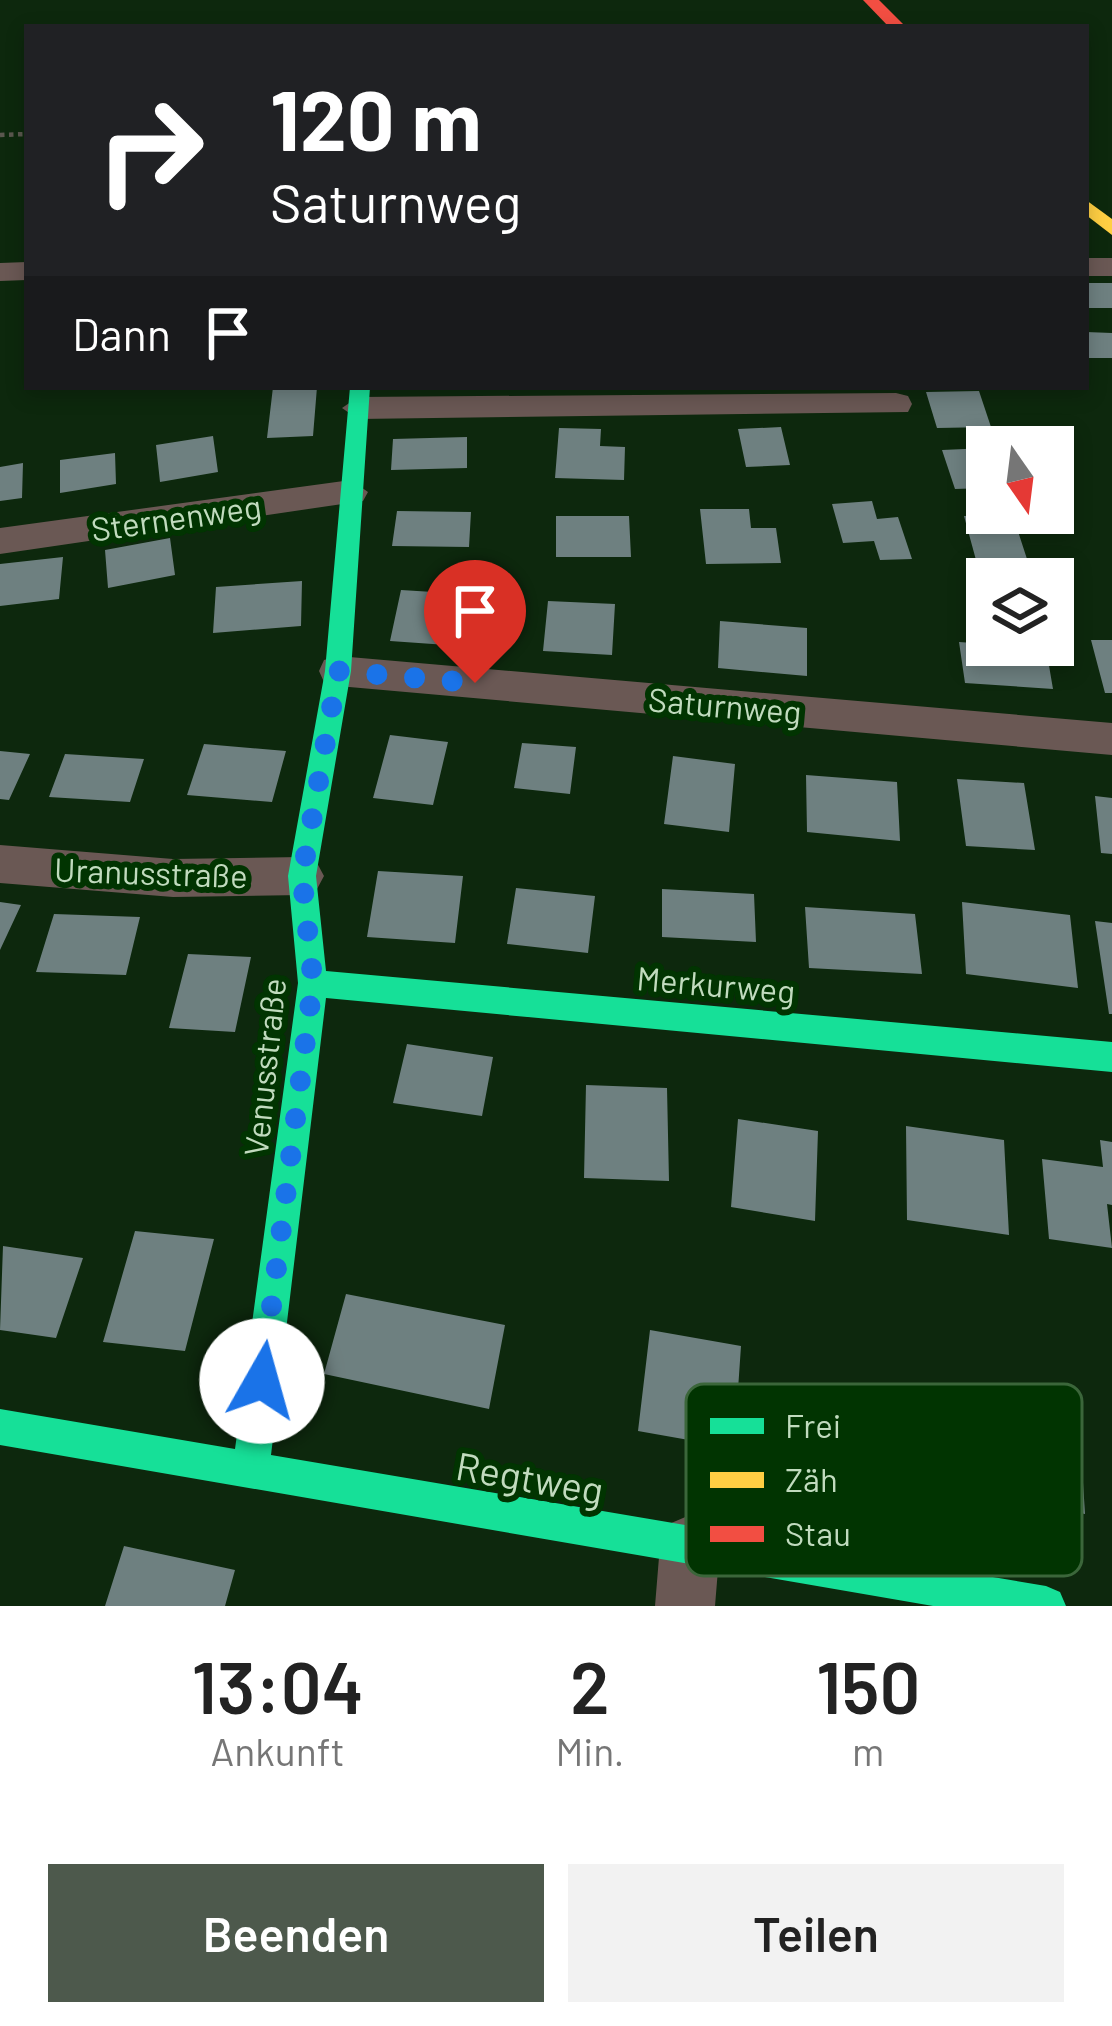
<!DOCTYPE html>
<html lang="de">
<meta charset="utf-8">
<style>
:root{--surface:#fff;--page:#f2f2f2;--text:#222;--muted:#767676;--accent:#4d594c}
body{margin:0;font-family:Barlow,sans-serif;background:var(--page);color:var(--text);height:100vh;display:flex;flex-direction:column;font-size:45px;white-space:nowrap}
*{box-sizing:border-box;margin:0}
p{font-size:39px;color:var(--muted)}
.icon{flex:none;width:66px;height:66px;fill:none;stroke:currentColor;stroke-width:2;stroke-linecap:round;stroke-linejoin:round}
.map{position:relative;height:1606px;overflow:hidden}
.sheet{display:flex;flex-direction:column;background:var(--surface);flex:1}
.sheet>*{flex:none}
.banner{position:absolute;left:24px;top:24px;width:1065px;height:366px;border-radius:0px;box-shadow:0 6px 18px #0003;background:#202124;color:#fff;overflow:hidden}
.needle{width:78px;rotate:166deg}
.controls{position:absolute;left:966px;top:426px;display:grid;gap:24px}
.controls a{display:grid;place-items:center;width:108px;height:108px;border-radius:0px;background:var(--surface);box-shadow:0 6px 18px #0003;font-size:60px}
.pin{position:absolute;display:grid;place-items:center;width:102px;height:102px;color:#fff;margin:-123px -51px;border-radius:50% 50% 50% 0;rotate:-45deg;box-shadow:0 0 12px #0007}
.pin .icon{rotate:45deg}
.me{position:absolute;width:132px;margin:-66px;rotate:7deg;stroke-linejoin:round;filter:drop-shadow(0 0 9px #0008)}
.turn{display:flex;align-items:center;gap:42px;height:252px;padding:0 48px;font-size:54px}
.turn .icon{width:156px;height:156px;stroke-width:2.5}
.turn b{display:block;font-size:84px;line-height:102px}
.then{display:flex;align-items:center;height:114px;padding:0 48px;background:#0003;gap:24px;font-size:45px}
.eta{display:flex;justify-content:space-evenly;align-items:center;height:204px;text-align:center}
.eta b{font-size:72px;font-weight:600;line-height:84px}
.button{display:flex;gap:24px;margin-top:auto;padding:24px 48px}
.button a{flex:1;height:138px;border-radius:0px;background:var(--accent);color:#fff;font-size:48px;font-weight:600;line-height:138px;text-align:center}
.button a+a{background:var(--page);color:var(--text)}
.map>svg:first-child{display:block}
.building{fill:#6e8080}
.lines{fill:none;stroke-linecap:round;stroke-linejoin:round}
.path{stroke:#5a574e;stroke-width:4.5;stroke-dasharray:4.5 4.5;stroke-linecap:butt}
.street{fill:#6a5854;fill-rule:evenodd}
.fast{fill:#16e098;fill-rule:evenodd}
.slow{fill:#ffcf43;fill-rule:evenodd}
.jam{fill:#f24e42;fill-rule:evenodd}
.route{stroke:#1a73e8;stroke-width:21;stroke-dasharray:0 37.8}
.labels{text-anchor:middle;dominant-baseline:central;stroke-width:12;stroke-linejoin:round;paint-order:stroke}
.street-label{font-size:33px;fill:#c1dbbe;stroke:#013401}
.near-street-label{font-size:39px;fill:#c1dbbe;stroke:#013401}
.key{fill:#013401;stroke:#3b663a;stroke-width:3}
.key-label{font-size:33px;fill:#c1dbbe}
</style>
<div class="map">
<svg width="1112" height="1606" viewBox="0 0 1112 1606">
<rect width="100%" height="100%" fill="#0d280d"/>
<path class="building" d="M1086 283H1112V308H1086Z
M1086 332 1112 333V358H1089Z
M273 387H317L313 436 267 438Z
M979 391 991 427 937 428 926 392Z
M781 427 790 465 746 467 738 429Z
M559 428 601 429 600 446 625 447 624 480 555 478Z
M213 436 218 472 160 482 156 445Z
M467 437V468L391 470 393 439Z
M987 448V488L955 489 942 450Z
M115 453 116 484 60 493V460Z
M23 463 22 498 0 501V467Z
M872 501 877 519 898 517 912 559 880 560 874 541 843 543 832 504Z
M700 509H749L751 528H776L781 563 706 564Z
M397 511 471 512 469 547 392 546Z
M556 516H629L631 557H556Z
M964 516H1013L1027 559 976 560Z
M170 538 175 575 108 588 105 550Z
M63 557 59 599 0 606V564Z
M302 581 301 626 213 633 216 587Z
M401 590 498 596 490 648 390 641Z
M548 601 615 604 612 655 543 651Z
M720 621 807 628V676L718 668Z
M1091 640H1112V693H1105Z
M959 642 1046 648 1053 689 965 683Z
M390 735 448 742 433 805 373 798Z
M522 743 576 747 570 794 514 788Z
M204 744 286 751 272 802 187 795Z
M0 751 30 754 9 800 0 799Z
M65 754 144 759 130 802 49 797Z
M673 756 735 764 729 832 664 824Z
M806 775 897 782 900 841 807 832Z
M957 779 1024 783 1035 850 966 846Z
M1095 796 1112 798V854L1101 853Z
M378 871 463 876 455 943 367 937Z
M516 888 595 896 588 953 507 944Z
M662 889 754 894 756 942 662 937Z
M0 902 21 905 0 950Z
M962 902 1070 915 1078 988 966 974Z
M805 907 915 914 922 974 809 968Z
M54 914 140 917 126 975 36 972Z
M1095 921 1112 923V1014H1109Z
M188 954 251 957 235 1032 169 1028Z
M407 1044 493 1057 482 1116 393 1103Z
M586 1085 667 1088 669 1181 584 1178Z
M738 1119 818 1131 815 1221 731 1207Z
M906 1126 1004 1140 1009 1235 907 1220Z
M1100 1140 1112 1142V1205L1107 1204 1112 1248 1049 1239 1042 1159 1103 1167Z
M135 1231 214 1239 185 1351 103 1342Z
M3 1246 83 1258 56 1338 0 1330Z
M346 1294 505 1325 489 1409 324 1374Z
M650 1330 741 1346 734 1448 638 1431Z
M991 1404 1079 1420 1085 1514 993 1496Z
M124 1546 235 1570 225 1606H105Z"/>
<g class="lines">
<path class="path" d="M0 135 27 134"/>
<path class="street" d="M1086 258H1112V276H1086Z
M27 262V280L0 281V263Z
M896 393 908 396 912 404 908 412 358 419 342 408 358 397Z
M351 480 368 492 363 501 0 554V528Z
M338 656 1112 723V755L338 686 324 682 319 671 324 660Z
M0 845 173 859 302 857 317 863 324 876 317 889 302 895 173 897 0 883Z
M690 1515 711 1524 720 1545 715 1606H655L660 1545 669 1524Z"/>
<path class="fast" d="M350 387H370L351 671 316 876 326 971 1112 1042V1072L326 998 271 1455 1046 1586 1060 1592 1066 1606H933L0 1445V1409L235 1449 298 983 288 876 325 671Z"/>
<path class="slow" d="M1086 200 1112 219V235L1086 215Z"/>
<path class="jam" d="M863 0H879L906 27H889Z"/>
</g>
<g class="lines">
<path class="route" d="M262 1381 313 982 302 876 338 671 475 683"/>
</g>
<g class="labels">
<g class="street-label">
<text transform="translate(176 517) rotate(-8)">Sternenweg</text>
<text transform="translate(725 705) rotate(5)">Saturnweg</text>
<text transform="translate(151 872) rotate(2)">Uranusstraße</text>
<text transform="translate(716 984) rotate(5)">Merkurweg</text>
<text transform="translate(264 1067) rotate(-84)">Venusstraße</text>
</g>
<g class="near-street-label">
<text transform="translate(530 1477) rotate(10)">Regtweg</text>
</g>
</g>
<rect x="686" y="1384" width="396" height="192" rx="18" class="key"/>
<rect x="710" y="1418" width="54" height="16" fill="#16e098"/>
<rect x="710" y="1472" width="54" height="16" fill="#ffcf43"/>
<rect x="710" y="1526" width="54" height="16" fill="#f24e42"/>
<g class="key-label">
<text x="785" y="1438">Frei</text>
<text x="785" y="1492">Zäh</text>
<text x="785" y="1546">Stau</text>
</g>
</svg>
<div class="controls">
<a><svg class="needle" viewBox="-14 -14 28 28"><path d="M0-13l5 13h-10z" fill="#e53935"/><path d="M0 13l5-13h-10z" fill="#767676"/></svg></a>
<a><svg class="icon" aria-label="layers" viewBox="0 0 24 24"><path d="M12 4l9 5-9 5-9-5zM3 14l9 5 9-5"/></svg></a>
</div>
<div class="pin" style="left:475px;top:683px;background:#d93025"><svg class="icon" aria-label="arrive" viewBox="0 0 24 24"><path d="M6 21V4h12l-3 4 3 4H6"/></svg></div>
<svg class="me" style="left:262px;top:1381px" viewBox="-20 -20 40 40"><circle r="19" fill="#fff"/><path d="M0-13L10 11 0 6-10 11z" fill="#1a73e8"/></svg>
<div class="banner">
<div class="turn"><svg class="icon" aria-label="right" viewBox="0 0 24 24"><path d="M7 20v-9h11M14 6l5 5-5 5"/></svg><div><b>120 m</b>Saturnweg</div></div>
<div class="then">Dann<svg class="icon" aria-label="arrive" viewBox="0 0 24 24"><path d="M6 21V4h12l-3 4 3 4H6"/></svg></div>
</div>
</div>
<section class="sheet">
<div class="eta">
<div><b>13:04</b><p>Ankunft</p></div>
<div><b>2</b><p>Min.</p></div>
<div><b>150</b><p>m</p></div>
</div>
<div class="button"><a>Beenden</a><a>Teilen</a></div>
</section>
